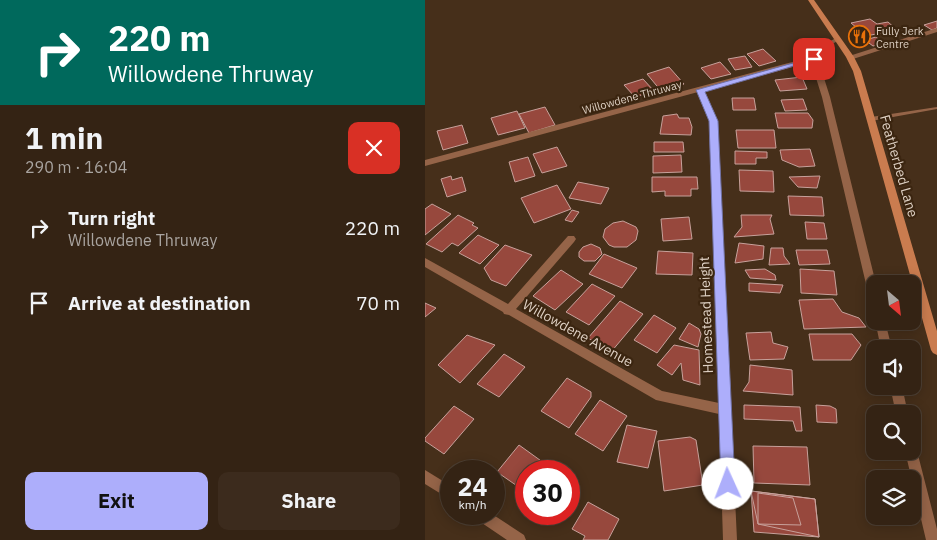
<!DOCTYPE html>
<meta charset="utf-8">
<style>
:root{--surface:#342314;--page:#3c2b1d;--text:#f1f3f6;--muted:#a9a4a0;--line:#4e4034;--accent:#adaefb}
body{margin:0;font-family:"IBM Plex Sans",sans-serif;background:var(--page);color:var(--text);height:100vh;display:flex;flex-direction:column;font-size:19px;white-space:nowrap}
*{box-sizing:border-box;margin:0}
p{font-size:16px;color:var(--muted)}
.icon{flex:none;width:28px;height:28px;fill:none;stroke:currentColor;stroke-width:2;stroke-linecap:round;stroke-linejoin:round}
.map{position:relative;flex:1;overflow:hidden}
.panel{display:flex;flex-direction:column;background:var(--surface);width:425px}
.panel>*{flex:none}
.hud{background:#00695c;color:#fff;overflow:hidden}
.needle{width:32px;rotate:152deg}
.buttons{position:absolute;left:441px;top:275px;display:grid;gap:10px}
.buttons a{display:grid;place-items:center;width:55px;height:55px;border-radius:10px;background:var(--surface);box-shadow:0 2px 12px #0003,0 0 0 1px var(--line);font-size:25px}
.speed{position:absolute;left:15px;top:460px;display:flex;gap:10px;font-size:25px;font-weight:700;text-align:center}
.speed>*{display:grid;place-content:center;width:65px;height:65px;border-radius:50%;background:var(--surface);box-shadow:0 2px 12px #0003,0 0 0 1px var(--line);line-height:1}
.speed small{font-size:12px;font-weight:400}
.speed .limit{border:8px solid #d22;background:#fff;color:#111}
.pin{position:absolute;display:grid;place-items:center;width:42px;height:42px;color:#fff;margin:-21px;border-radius:10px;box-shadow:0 2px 8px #0006}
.me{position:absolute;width:55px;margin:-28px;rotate:358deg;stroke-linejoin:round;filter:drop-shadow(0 0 4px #0008)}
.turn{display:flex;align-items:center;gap:18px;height:105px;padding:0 25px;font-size:22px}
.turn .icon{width:65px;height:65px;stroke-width:2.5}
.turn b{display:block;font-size:35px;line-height:42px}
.round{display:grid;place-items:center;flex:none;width:52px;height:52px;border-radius:10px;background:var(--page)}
.headline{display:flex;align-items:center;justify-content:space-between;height:85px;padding:0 25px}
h1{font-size:30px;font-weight:700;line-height:38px}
.action{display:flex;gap:10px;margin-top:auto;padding:10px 25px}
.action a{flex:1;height:58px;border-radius:10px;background:var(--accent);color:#111;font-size:20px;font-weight:700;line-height:58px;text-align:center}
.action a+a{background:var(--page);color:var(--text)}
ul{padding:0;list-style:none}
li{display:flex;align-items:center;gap:15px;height:75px;padding:0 25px}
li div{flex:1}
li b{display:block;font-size:19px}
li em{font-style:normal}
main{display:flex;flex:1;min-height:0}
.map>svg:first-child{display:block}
.building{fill:#97483d;stroke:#c7a19b}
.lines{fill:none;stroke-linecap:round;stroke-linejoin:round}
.service{fill:#956448;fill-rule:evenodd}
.minor{fill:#956448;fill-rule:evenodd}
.secondary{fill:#ca7c4f;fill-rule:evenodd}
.route{fill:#adaefb;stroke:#7071a3}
.labels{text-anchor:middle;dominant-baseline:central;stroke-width:4.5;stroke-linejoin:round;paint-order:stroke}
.far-poi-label{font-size:11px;fill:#ded0c3;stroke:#3b2510;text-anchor:start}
.far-street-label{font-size:11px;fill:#ded0c3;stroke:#3b2510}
.street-label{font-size:14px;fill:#ded0c3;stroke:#3b2510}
</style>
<main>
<section class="panel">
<div class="hud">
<div class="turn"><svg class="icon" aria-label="right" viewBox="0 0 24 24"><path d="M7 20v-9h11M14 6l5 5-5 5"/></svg><div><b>220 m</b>Willowdene Thruway</div></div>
</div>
<div class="headline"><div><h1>1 min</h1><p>290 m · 16:04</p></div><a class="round" style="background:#d93025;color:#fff"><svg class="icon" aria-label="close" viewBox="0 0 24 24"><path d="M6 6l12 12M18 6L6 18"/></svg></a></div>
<ul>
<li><svg class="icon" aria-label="right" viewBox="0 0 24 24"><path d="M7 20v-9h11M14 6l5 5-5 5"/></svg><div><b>Turn right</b><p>Willowdene Thruway</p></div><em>220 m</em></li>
<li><svg class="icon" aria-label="arrive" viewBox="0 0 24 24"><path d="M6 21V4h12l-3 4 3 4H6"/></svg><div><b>Arrive at destination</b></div><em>70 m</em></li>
</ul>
<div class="action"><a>Exit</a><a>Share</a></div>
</section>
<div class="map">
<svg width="512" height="540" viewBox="0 0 512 540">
<rect width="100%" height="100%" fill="#462f1a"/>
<path class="building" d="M445 19 452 24 463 22 472 30 446 35 437 27 432 28 426 23Z
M512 21V28L507 30 499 25Z
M451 37 459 43 448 46 440 40Z
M338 49 351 61 334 66 322 54Z
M320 56 327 67 310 70 303 59Z
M295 62 306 74 286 79 276 68Z
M244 67 259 84 236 91 222 74Z
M377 77 382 89 355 91 350 80Z
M218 79 229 91 210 97 199 85Z
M307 98H329L331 110H308Z
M378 99 382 110 360 111 356 100Z
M120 107 130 125 104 133 94 114Z
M92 111 100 128 73 135 66 118Z
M350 113H383L388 120 387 128H353Z
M252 114 254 118H264L267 127 266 135 235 134 238 116Z
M37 125 43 143 18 150 12 131Z
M311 130H349L351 148H313Z
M229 142H258L259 152H229Z
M132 147 142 166 117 173 108 154Z
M385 149 390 166 374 167 357 160 355 150Z
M310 151 342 152V158H331V164H310Z
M256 155 257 172 228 173V156Z
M103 157 110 176 90 182 84 162Z
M314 170 348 171 349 192 315 191Z
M26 176 27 180 37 177 41 191 22 197 16 179Z
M395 176 392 188 373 187 364 177Z
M227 177H272L273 189H266V196H240V191L227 192Z
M153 182 184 188 176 204 144 198Z
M132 185 146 209 109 223 96 198Z
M363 196 397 197 399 216 365 215Z
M7 204 26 214 0 235V209Z
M147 210 154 212 147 222 140 220Z
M33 215 49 223 47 225 53 228 33 246 27 243 17 252 1 244Z
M316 215H347L345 219 349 234 309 237 317 227Z
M264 217 267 239 238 241 236 219Z
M198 221 211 227 213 231 211 240 202 247H189L184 245 178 237 180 229 188 223Z
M380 222 399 223 402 239H382Z
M53 235 74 245 55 264 34 253Z
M314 243 339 246 338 259 310 263Z
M166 244 175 248 177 254 170 261H159L154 257V252L158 247Z
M80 245 107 255 81 286 66 280 59 268Z
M346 248H358L359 256 365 264 344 265Z
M371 250H402L405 264 374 265Z
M233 251 268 253 267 275 231 274Z
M179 254 212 268 197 288 164 274Z
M340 269 350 275 351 280 325 278 320 270Z
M375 269 409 271 412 295 376 293Z
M136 270 158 284 130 310 108 296Z
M324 283 358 285 355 293 324 291Z
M167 284 190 296 164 325 141 312Z
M408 299 417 312 434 318 441 327 379 329 374 300Z
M195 301 218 314 186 352 163 338Z
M0 303 11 308 0 317Z
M229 315 251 328 232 353 209 340Z
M264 323 274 329 276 334 273 347 254 339Z
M346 332 348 343 363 347 359 359 325 360 321 333Z
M384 334H427L436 345 426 360H388Z
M42 335 70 345 35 383 13 365Z
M249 345 274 350 275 385 258 380 256 363 247 375 232 365Z
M79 354 100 367 74 397 52 384Z
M325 365 367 370 368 395 318 391 324 382Z
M142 378 166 392V397L144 428 116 411Z
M175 400 202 416 178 451 150 434Z
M319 405 375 407 377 431H371L368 421 319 419Z
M391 405 405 406 411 409 412 423 392 422Z
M29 406 49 419 19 454 0 441V438Z
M202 425 232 431 223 468 192 462Z
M265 437 271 440 278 485 239 491 233 441Z
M94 445 119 463 113 471H101V486L98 490 72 472Z
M328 446 382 447 385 485 329 483Z
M144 490 152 494 144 509Z
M326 491 390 499 394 537 329 532Z
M326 491 390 499 394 537 333 524Z
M333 493 368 498 376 525 333 524Z
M163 502 194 519 183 540H158L160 536 147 529Z"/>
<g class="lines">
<path class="service" d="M512 107V109L446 121 444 119 446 117Z"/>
<path class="minor" d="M512 28V32L428 59 421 57Z
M411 38 416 39 402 47 393 59 405 97 451 284 450 305 446 304 445 301 397 97 386 62 280 91 292 121 312 540H298L294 414 231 400 84 315 79 314 78 312 0 267V258L83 304 143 236H149L151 239 149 242 91 309 237 391 294 403 284 121 273 92 0 166V160L386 57 398 45Z
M450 320 460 321 467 349H456Z
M465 386H477L483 414H471Z
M488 445 490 447 492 451 512 529V540H501L480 451H488Z
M0 470 26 486V500L0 484Z
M49 514H67L99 535 101 540H82L51 519Z"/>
<path class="secondary" d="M383 0H389L429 57 436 71 512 331V355L508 353 506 350 428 71 421 57Z"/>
</g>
<path class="route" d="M386 58 393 59 280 92 293 121 310 484 308 490 303 492 298 490 296 484 284 121 271 90Z"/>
<defs>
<symbol id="restaurant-ring" viewBox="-11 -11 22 22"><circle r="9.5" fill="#3b2510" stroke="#e8710a" stroke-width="1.5"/><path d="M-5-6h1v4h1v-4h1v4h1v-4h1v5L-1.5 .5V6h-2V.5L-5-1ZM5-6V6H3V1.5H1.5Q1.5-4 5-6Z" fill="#e8710a"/></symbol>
</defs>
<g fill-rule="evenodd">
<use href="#restaurant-ring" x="422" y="24" width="25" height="25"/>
</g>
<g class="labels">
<g class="far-poi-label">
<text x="451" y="31">Fully Jerk<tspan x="451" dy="13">Centre</tspan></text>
</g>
<g class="far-street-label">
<text transform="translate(207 97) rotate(-15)">Willowdene Thruway</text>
</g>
<g class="street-label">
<text transform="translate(474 166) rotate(74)">Featherbed Lane</text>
<text transform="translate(281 315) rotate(-92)">Homestead Height</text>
<text transform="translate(153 333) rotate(29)">Willowdene Avenue</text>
</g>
</g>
</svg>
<div class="buttons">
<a><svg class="needle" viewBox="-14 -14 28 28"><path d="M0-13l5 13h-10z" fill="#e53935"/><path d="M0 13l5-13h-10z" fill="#a9a4a0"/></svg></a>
<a><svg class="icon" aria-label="sound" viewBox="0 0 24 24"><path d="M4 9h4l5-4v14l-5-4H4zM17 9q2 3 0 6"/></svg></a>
<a><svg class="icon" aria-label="search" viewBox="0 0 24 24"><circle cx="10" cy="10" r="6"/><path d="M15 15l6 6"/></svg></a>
<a><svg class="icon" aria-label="layers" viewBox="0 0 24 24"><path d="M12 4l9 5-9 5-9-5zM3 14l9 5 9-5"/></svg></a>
</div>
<div class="speed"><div>24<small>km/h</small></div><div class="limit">30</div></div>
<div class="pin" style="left:389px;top:59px;background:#d93025"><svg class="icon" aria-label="arrive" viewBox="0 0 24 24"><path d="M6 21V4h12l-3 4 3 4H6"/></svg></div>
<svg class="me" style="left:303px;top:484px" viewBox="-20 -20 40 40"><circle r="19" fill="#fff"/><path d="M0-13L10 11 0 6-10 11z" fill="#adaefb"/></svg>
</div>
</main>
